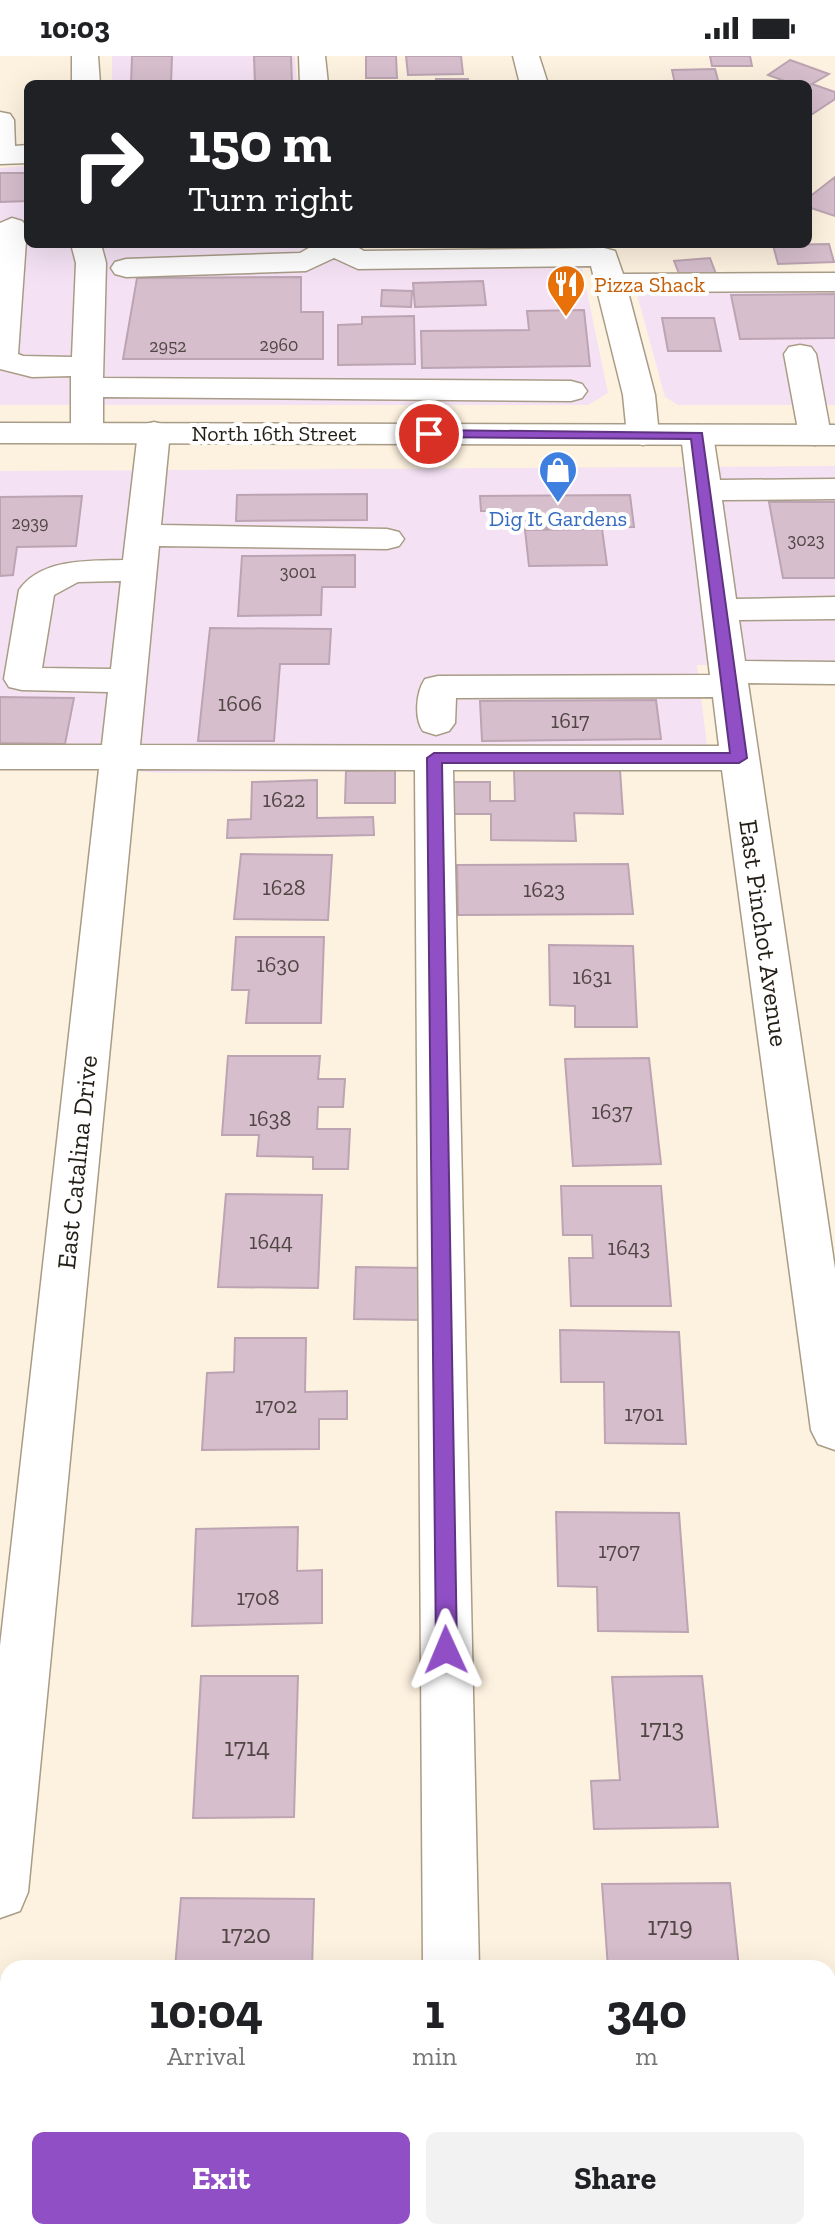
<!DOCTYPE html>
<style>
:root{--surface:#fff;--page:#f2f2f2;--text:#202124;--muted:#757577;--accent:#904fc5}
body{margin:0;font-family:"Zilla Slab",serif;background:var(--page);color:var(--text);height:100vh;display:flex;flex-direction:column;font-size:30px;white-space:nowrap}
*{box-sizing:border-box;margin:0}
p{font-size:26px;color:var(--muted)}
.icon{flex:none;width:44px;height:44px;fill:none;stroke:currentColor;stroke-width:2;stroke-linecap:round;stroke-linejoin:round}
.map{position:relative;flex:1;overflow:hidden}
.side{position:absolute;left:0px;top:1904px;width:836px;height:280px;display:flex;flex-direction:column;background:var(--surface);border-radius:24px 24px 0 0;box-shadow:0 8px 32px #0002}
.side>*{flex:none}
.top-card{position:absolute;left:24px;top:24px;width:788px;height:168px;border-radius:12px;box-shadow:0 8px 32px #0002;background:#202124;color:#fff;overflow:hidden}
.pin{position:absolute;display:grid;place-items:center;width:68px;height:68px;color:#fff;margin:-34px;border:4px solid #fff;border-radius:50%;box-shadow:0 2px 8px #0007}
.me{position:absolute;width:88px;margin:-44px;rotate:359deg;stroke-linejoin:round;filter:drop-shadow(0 0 6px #0008)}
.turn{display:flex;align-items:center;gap:28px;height:168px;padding:0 32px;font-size:36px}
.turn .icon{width:104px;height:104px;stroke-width:2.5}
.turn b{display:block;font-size:56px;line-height:68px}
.eta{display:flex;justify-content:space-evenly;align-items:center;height:136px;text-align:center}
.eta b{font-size:48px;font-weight:800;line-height:56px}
.button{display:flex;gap:16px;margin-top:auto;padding:16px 32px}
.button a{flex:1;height:92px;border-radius:12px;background:var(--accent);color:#fff;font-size:32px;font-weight:800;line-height:92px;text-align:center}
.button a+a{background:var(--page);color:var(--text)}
.status{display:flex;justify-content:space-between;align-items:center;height:56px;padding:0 40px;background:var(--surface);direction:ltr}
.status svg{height:22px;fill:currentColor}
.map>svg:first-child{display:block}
.commercial{fill:#f4e2f4}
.building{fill:#d6becc;stroke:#bca4b2;stroke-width:2}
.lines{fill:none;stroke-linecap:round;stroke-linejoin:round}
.minor-casing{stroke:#a99c87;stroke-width:3}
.major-casing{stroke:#a99c87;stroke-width:3}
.minor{fill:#fff;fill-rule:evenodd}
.major{fill:#fff;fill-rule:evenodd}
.route{fill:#904fc5;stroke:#5e3380;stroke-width:2}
.labels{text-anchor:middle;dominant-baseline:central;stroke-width:8;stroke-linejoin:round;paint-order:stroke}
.far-number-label{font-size:18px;fill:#504644}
.far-food-label{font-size:22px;fill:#c56008;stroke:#fff;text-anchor:start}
.far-street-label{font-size:22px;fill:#231e16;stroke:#fff}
.far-shop-label{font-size:22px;fill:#366cbe;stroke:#fff}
.number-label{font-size:22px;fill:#504644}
.street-label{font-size:26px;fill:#231e16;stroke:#fff}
.near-number-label{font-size:26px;fill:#504644}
</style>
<div class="status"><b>10:03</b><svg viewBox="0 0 49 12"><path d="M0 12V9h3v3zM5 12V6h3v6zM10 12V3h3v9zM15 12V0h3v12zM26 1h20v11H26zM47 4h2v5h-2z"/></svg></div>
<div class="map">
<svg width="835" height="2184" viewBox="0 0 835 2184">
<rect width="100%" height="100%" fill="#fdf1df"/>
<path class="commercial" d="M112 0H295L297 28H112Z
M28 110V188H312V192L351 211 582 212 608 337 588 349H0V112Z
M635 231H835V349H678L665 341Z
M835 410V608L697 609 710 713 160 717 93 712 0 713V415Z"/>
<path class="building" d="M132 0H172L171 28H131Z
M254 0H291L292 28H255Z
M366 0H396L397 22H366Z
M406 0H461L463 18 408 19Z
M710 0H750L752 10H712Z
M790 4 829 18 812 28 835 36V43L808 61V28H776L782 24 768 19Z
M715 13 719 28H675L672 14Z
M436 23H468V28H436Z
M0 117H28V145L0 146Z
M835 121V160L808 151V142Z
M829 188 834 206 778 208 773 189Z
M710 202 716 218 680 220 674 205Z
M301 221V256H323V303H123L137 222Z
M483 225 486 249 415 251 413 227Z
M382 234 412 235 411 251 381 250Z
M835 238V282L740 283 731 239Z
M584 254 590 310 422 312 421 275 529 274 527 255Z
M414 260 415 308 338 309V269L362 268V261Z
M662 262H714L721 295H668Z
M367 438V464L236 465 237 439Z
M630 439 634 471 500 472V455H481L480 440Z
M82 440 76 490 17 491 13 519 0 520V441Z
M769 446H835V522H783Z
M602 473 607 509 529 510 525 474Z
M355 499V531H322L321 559 238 560 242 500Z
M210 572 331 573 329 608H280L274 685H198Z
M0 641 74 642 65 688 0 687Z
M656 644 661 683 482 685 480 645Z
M395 714V747H345L346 715Z
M514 714H620L623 758 574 757 576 785 491 784V758H453V726H490V745H515Z
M317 724V762L373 761 374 779 227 782 228 764 251 763 252 726Z
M241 798 332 799 328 864 234 863Z
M628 808 633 858 458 859 457 809Z
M236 881H324L321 967H246L249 934H232Z
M549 889 633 890 637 971H575V950L550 949Z
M228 1000H320L318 1023H345L343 1051H318L317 1073H350L348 1113H313V1101L257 1100 259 1079H222Z
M649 1002 661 1108 573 1110 565 1003Z
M561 1130H661L671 1250H571L569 1202H593L592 1179H563Z
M226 1138 322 1139 318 1232 218 1231Z
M356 1211 423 1212V1264L354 1263Z
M560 1274 679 1276 686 1388 605 1387 604 1326H561Z
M235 1282H306L305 1336 347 1335V1363H319V1393L202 1394 207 1317 234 1316Z
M556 1456 679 1457 688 1576 598 1575 597 1531 558 1530Z
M298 1471 297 1515 322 1514V1567L192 1570 196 1473Z
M201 1620H298L294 1761 193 1762Z
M702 1620 718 1771 594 1773 591 1725 620 1724 612 1621Z
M730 1827 739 1912H608L602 1828Z
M181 1842 314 1843 312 1912H175Z
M160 2176H296V2184H159Z
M639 2176H798L799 2184H640Z"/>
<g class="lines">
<defs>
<path id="minor" d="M72 0H98L100 28H72Z
M299 0H325L328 28H300Z
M513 0H539L548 28H520Z
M0 56 10 58 14 64 15 90 28 89V107L0 108Z
M12 162 22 165 27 171 18 298 23 300 72 301 76 207 71 188H101L106 207 103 322 571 325 582 328 587 335 582 342 571 345 103 341V376L99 383 87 386 75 383 71 376V320L32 321 0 313V167Z
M316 188H352L364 195 604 192 615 195 623 218 835 217V235L628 236 655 339 659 379 655 386 643 389 631 386 627 379 623 339 591 210 358 213 334 202 306 215 126 221 115 218 111 212 115 206 126 203 300 197Z
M800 289 811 291 816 298 831 379 827 386 815 389 803 386 799 379 784 298 789 291Z
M154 366 166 369 170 376 161 469 387 473 399 476 404 483 399 490 387 493 159 490 140 689 719 690 713 641 456 642 455 667 449 675 436 679 423 675C414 662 416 636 425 623L438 620 710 619 681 379 685 372 697 369 709 372 713 379 720 424 835 423V443L722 444 736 543 835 541V563L739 564 745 605 835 606V628L748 627 835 1213V1394L818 1388 811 1374 722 714H453L479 1912H423L415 714 137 713 28 1836 20 1855 0 1862V1590L99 713H0V689H102L108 636 22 634 9 631 4 623 19 534C41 502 89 505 123 504L138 376 142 369ZM121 525 111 613 42 612 54 539 78 526Z
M423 2176H485V2184H423Z"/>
<path id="major" d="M0 367 835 369V389L0 387Z"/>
</defs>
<use href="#minor" class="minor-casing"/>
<use href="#major" class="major-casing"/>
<use href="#minor" class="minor"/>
<use href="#major" class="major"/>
</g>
<path class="route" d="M429 374 702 377 747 702 739 707H442L457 1594 454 1600 446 1603 439 1600 436 1594 427 702 434 697H730L691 383 424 381 422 378Z"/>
<defs>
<symbol id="restaurant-pin" viewBox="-11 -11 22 30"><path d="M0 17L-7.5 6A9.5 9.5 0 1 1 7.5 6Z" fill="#e8710a" stroke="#fff"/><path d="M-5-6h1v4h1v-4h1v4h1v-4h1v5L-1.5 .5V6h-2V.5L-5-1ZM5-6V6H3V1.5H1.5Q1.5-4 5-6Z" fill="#fff"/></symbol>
<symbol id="shop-pin" viewBox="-11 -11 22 30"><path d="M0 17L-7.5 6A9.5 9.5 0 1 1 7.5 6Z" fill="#3f7fe0" stroke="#fff"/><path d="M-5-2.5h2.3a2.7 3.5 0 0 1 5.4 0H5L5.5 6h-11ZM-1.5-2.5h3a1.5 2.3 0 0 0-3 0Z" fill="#fff"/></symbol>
</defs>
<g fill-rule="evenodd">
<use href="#restaurant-pin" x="544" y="206" width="44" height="60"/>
<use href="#shop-pin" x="536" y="392" width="44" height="60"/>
</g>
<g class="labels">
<g class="far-number-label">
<text x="279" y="289">2960</text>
<text x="168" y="290">2952</text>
<text x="30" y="467">2939</text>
<text x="806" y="484">3023</text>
<text x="298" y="516">3001</text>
</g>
<g class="far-food-label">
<text x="594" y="228">Pizza Shack</text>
</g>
<g class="far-street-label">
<text x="274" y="377">North 16th Street</text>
</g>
<g class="far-shop-label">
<text x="558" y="462">Dig It Gardens</text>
</g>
<g class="number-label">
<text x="240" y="647">1606</text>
<text x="570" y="664">1617</text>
<text x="284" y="743">1622</text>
<text x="284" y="831">1628</text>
<text x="544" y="833">1623</text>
<text x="278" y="908">1630</text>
<text x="592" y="920">1631</text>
<text x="612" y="1055">1637</text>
<text x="270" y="1062">1638</text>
<text x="271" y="1185">1644</text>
<text x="629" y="1191">1643</text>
<text x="276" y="1349">1702</text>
<text x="644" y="1357">1701</text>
<text x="619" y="1494">1707</text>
<text x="258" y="1541">1708</text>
</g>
<g class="street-label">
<text transform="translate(764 877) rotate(82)">East Pinchot Avenue</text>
<text transform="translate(77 1106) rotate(-84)">East Catalina Drive</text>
</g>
<g class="near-number-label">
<text x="662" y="1672">1713</text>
<text x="247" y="1691">1714</text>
<text x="670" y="1870">1719</text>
<text x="246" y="1878">1720</text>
</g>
</g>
</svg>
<div class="pin" style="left:429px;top:378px;background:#d93025"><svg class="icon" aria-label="arrive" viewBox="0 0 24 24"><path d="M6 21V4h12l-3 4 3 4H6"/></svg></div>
<svg class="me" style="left:446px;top:1594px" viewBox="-20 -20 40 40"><path d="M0-17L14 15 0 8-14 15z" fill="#904fc5" stroke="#fff" stroke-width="4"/></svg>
<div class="top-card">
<div class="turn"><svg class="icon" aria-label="right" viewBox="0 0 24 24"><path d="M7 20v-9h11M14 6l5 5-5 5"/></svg><div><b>150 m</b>Turn right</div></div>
</div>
<section class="side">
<div class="eta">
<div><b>10:04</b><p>Arrival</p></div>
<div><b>1</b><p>min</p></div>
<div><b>340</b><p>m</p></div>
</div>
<div class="button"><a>Exit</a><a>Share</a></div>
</section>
</div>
